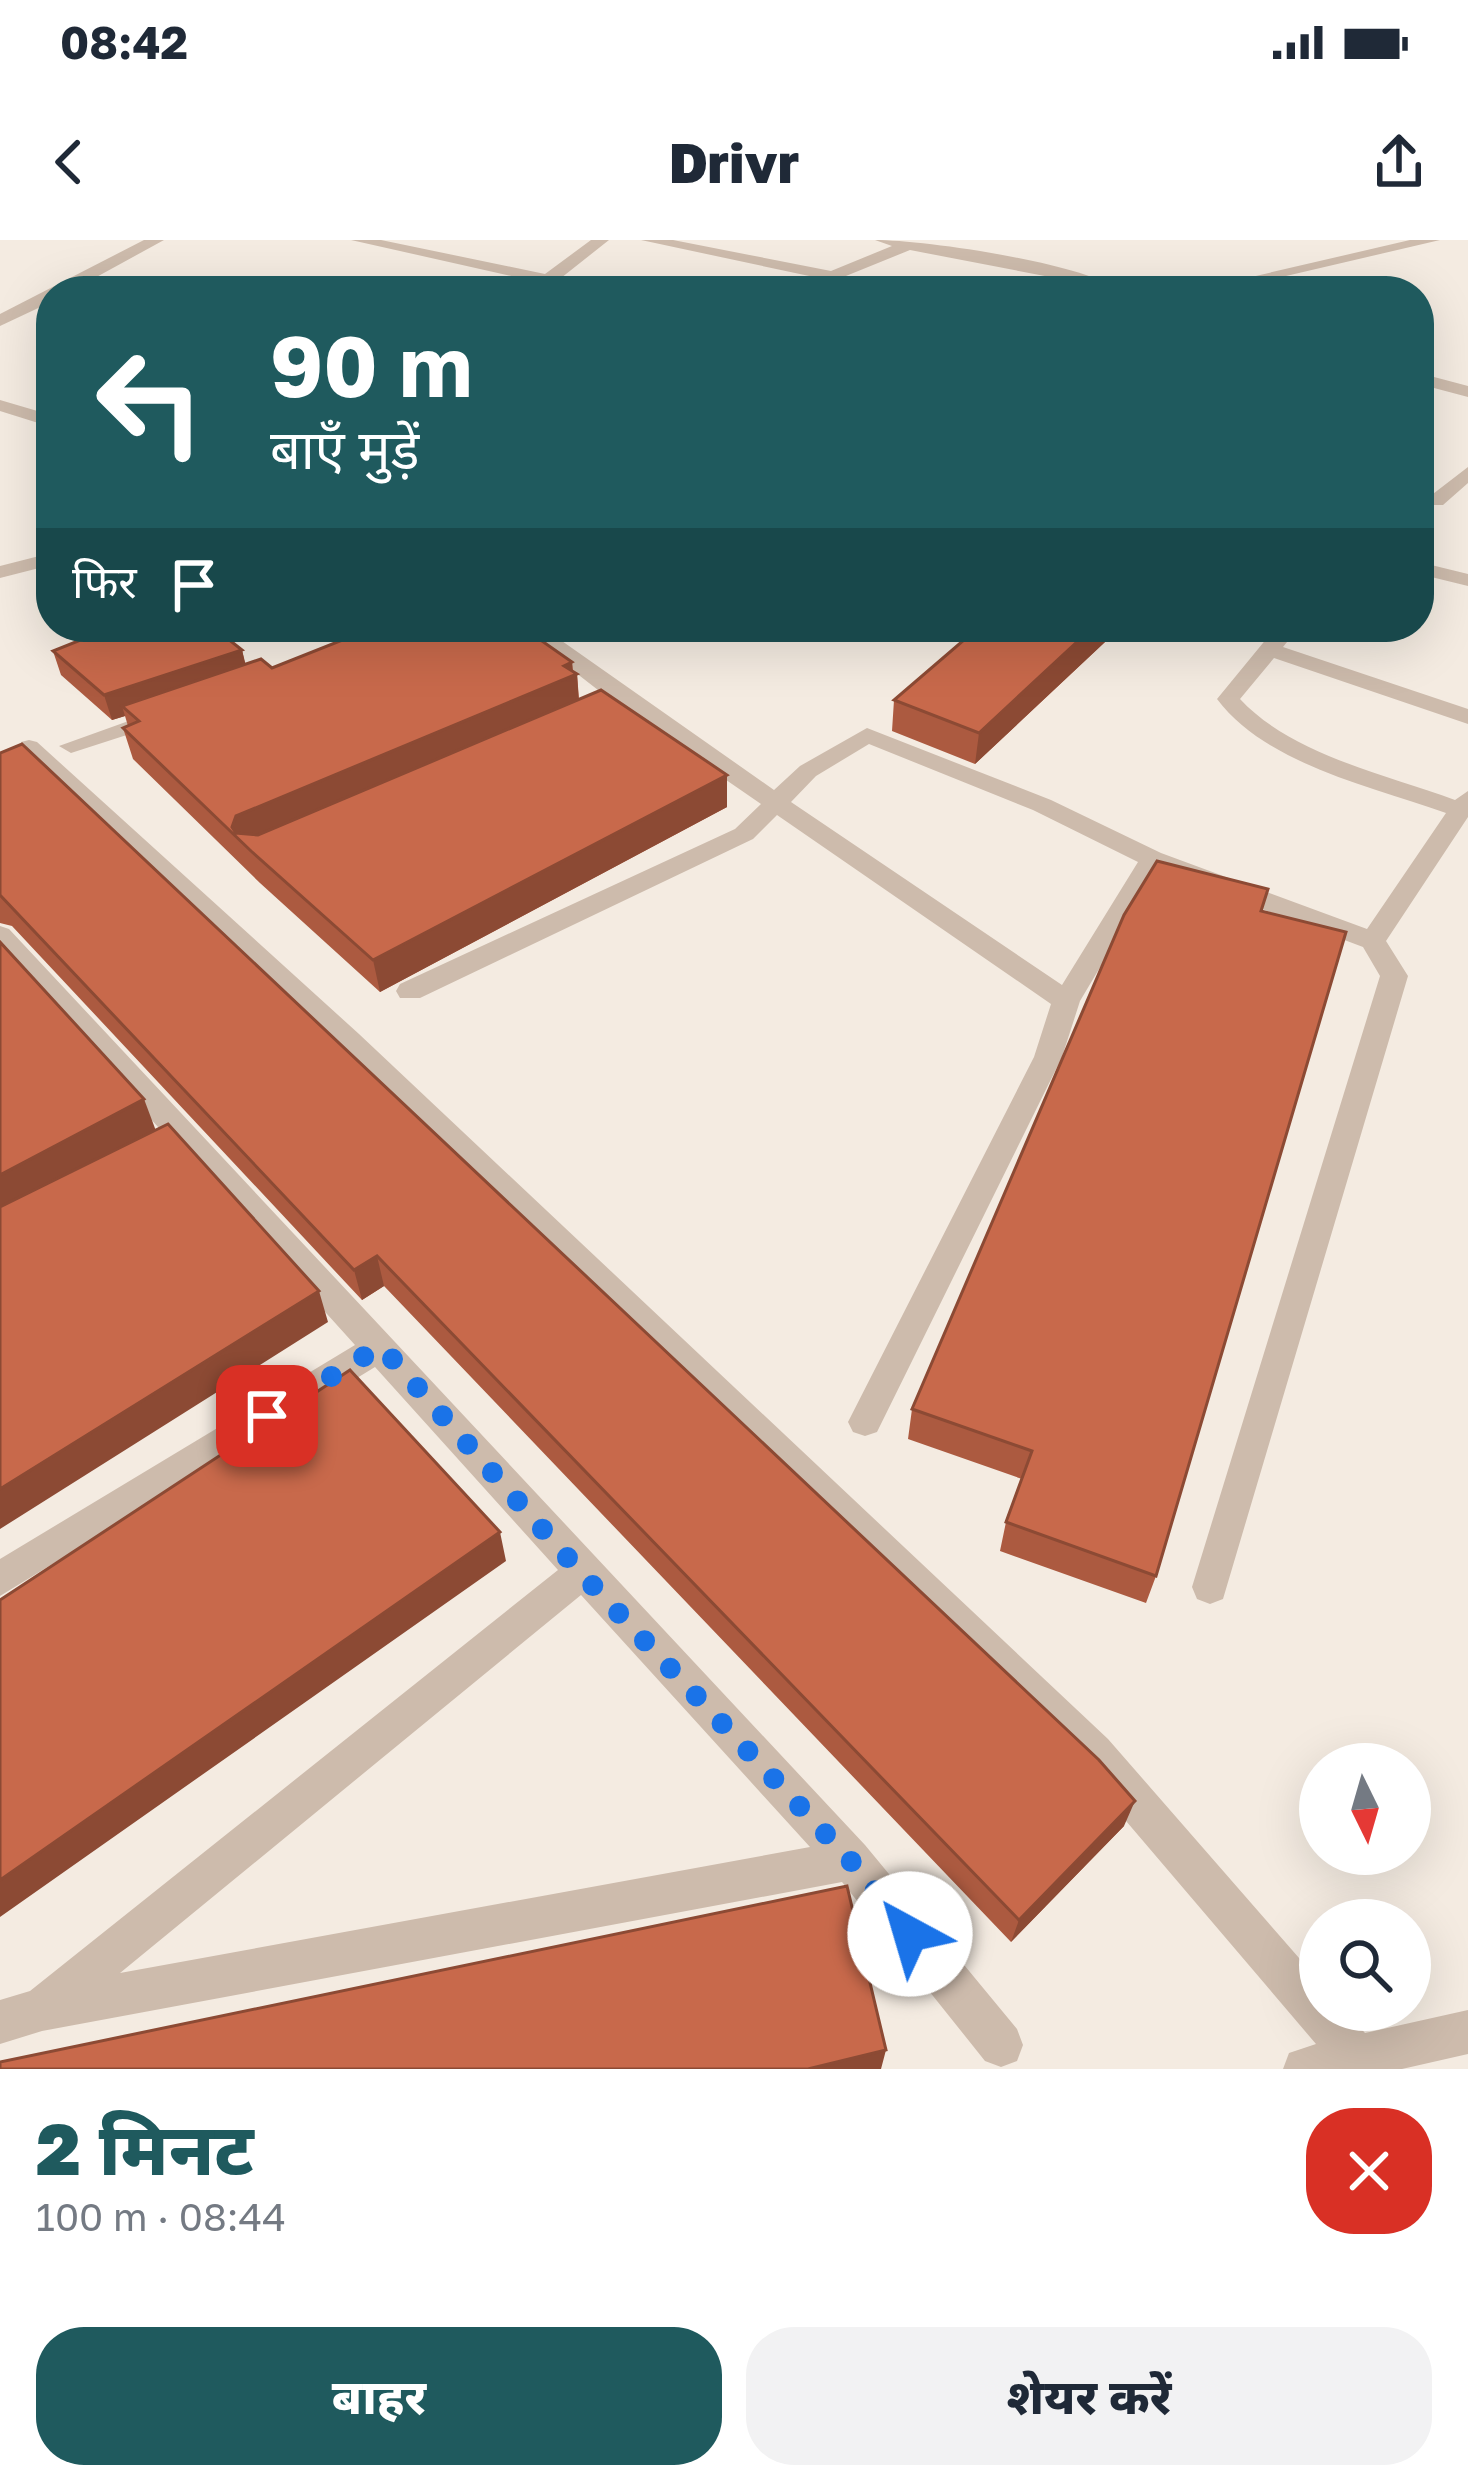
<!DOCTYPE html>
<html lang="hi">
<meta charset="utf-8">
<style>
:root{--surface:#fff;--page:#f2f2f3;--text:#1f2937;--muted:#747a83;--accent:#1f5a5e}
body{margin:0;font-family:"Golos Text","Noto Sans Devanagari",sans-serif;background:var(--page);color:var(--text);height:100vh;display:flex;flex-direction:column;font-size:45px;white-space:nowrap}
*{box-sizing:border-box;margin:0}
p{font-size:39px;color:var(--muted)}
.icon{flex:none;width:66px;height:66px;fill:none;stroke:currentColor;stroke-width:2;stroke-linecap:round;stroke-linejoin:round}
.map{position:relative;height:1829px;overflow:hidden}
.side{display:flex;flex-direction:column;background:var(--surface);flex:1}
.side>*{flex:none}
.top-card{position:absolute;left:36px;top:36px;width:1398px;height:366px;border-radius:48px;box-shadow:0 12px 48px #0002;background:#1f5a5e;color:#fff;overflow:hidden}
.needle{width:78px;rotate:175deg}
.fabs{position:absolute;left:1299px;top:1503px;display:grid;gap:24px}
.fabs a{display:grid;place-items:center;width:132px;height:132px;border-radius:50%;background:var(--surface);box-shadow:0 12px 48px #0002;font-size:60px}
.pin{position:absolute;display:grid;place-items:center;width:102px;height:102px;color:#fff;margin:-51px;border-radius:24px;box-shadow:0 6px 18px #0006}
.me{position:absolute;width:132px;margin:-66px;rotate:321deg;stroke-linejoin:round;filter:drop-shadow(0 0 9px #0008)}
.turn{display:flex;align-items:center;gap:42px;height:252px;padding:0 36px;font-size:54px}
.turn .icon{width:156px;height:156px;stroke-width:2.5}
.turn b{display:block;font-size:84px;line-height:102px}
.then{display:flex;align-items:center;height:114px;padding:0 36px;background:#0003;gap:24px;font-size:45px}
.round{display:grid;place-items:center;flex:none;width:126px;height:126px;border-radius:48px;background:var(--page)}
.headline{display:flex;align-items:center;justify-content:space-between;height:204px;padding:0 36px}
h1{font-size:72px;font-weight:800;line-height:90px;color:var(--accent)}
.cta{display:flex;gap:24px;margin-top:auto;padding:24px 36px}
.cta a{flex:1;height:138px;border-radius:48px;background:var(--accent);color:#fff;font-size:48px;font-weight:800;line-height:138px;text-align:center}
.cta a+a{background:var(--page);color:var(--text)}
.status{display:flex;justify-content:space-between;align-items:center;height:84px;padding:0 60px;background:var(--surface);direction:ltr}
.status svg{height:33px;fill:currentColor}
header{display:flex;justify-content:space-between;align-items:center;height:156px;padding:0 36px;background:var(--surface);font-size:54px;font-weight:800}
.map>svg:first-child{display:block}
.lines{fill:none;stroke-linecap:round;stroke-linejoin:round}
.minor{fill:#cdbbac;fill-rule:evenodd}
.tertiary{fill:#cdbbac;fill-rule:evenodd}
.wall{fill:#ac5a40}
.shaded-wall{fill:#8c4a34}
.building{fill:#c8694b;stroke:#8c4a34;stroke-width:3}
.route{stroke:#1a73e8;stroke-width:21;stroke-dasharray:0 37.8}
</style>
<div class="status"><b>08:42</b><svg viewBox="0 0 49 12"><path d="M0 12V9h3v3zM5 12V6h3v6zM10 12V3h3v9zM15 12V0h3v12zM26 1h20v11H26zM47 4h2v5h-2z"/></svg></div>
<header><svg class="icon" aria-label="back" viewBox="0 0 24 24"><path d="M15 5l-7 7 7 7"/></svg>Drivr<svg class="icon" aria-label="share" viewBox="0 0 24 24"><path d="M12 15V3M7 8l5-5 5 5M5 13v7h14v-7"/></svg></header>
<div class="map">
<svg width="1468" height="1829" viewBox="0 0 1468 1829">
<rect width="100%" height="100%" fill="#f4ebe1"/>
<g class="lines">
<path class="minor" d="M144 0H164L71 51H51V62L0 86V74Z
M351 0H381L545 34 591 0H609L561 38 609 51H578Z
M641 0H673L831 31 892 6 875 0C925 0 1084 23 1121 51H1098L1076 42 910 10 809 51H787L814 37Z
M1237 37 1268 47 1270 51 1231 45V39Z
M1419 133 1468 146V157L1419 144Z
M0 160 51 175V187L0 171Z
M1468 227V243L1443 265H1429V257Z
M1419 322 1468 334V346L1419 334Z
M517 387H542L774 550 800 526 867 488 1051 560 1161 613 1367 689 1446 573C1371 546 1267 525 1217 459L1276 387H1299L1283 407 1468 469V484L1274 418 1240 459C1292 515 1385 534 1455 560L1468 551V577L1386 701 1408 736 1223 1359 1210 1364 1197 1359 1192 1347 1380 736 1363 707 1158 630 1080 761 1062 817 877 1192 865 1196 853 1192 848 1182 1034 817 1051 764 777 575 753 599 420 758H400L396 751 400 744 735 589 761 564 616 464ZM869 504 1033 570 1138 622 1062 745 791 562 816 536Z
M162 469 174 476 170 481 71 513 59 506Z
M29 500 37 502 359 794 1108 1499 1320 1742V1770H1344L1365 1793 1468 1770V1814L1402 1829H1283L1289 1813 1316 1804 1080 1527 339 808 21 512V502Z
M0 686 9 689 865 1605 1017 1789 1023 1805 1017 1821 1001 1827 985 1821 842 1642 42 1791 0 1804V1760L30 1751 558 1330 375 1127 0 1356V1319L355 1105 0 712ZM581 1355 810 1607 120 1733Z"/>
<path class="tertiary" d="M1410 0H1440L1222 51H1191Z
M51 313V325L0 338V326Z"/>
</g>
<path class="wall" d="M1121 387 975 524 892 491 894 460Z
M242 410 245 424 272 428 572 422 573 432 577 434 579 459 727 567 380 752 260 643 133 519 123 488 128 486 125 476 112 480 61 435 53 411Z
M0 513 1124 1586 1011 1702 384 1046 362 1060 12 686 0 683Z
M1268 649 1262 671 1156 1336 1146 1363 1000 1311 1006 1282 1022 1239 908 1199 912 1169Z"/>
<path class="shaded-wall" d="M1093 387H1121L975 524 979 493Z
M242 410 248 434 122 466 125 476 112 480 104 455Z
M572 422 573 436 577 434 579 465 247 606 232 587 236 576Z
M727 535V567L380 752 373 720Z
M144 859 156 891 0 974V935Z
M377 1016 384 1046 362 1060 354 1030Z
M319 1051 328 1082 0 1289V1249Z
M500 1292 506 1321 0 1677V1640Z
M1135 1561 1124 1586 1011 1702 1019 1680Z
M886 1810 881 1829H808Z"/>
<path class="building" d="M113 387H213L242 410 104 455 53 411Z
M375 387H522L572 422 564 426 577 434 236 576 232 587 236 593 258 595 601 450 727 535 373 720 251 611 123 488 139 481 122 466 261 419 272 428Z
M979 387H1093L979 493 894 460Z
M22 504 1099 1520 1135 1561 1019 1680 377 1016 354 1030 0 655V513Z
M1157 621 1268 649 1261 671 1346 692 1156 1336 1006 1282 1032 1211 912 1169 1124 675Z
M0 702 144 859 0 935Z
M168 884 319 1051 0 1249V967Z
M350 1130 500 1292 0 1640V1360Z
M847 1646 886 1810 808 1829H0V1822Z"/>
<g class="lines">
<path class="route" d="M267 1176 381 1106 581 1333 850 1620 910 1694"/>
</g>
</svg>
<div class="fabs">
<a><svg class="needle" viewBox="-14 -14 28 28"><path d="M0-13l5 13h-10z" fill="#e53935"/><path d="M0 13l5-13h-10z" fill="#747a83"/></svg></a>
<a><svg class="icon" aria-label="search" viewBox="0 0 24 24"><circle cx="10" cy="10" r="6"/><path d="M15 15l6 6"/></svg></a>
</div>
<div class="pin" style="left:267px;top:1176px;background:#d93025"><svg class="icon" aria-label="arrive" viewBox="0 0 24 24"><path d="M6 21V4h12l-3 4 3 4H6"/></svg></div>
<svg class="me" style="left:910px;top:1694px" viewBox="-20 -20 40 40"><circle r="19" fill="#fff"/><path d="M0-13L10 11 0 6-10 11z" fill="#1a73e8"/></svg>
<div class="top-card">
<div class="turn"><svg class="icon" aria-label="left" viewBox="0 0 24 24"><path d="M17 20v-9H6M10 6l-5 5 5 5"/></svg><div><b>90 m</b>बाएँ मुड़ें</div></div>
<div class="then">फिर<svg class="icon" aria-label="arrive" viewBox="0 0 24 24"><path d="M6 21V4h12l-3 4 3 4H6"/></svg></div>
</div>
</div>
<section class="side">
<div class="headline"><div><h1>2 मिनट</h1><p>100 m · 08:44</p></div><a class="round" style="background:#d93025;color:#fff"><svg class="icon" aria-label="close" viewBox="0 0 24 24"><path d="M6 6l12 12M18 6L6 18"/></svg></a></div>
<div class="cta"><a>बाहर</a><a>शेयर करें</a></div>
</section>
